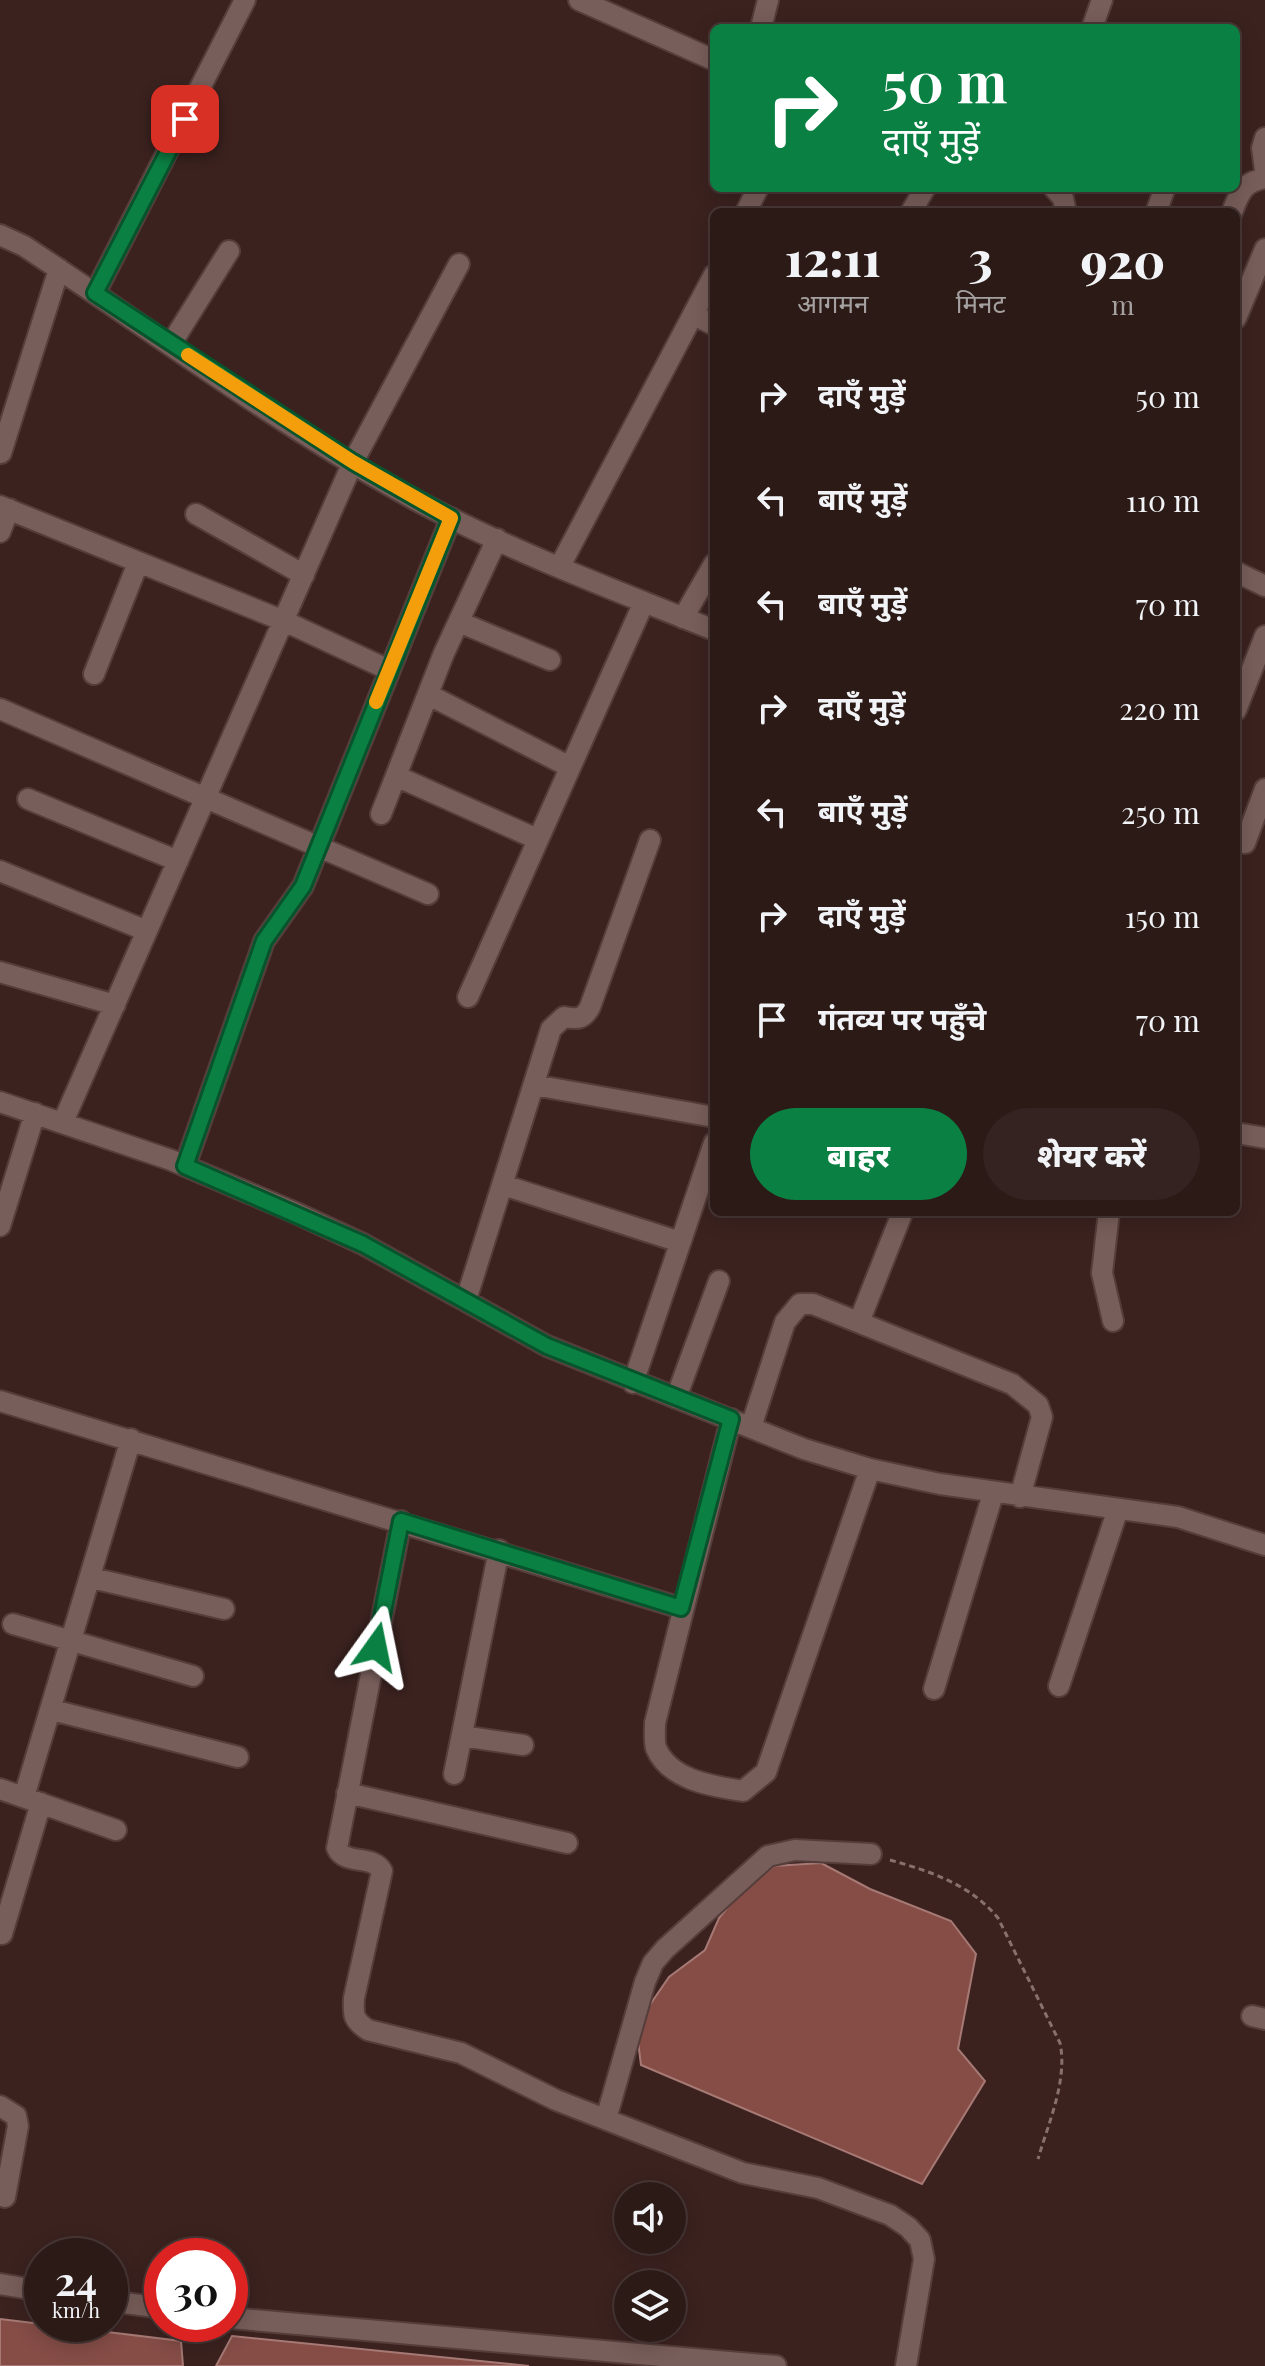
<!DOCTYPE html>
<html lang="hi">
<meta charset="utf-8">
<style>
:root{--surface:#2c1a17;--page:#342320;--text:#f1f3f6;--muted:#a6a1a1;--line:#483836;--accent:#0b8043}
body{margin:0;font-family:"Playfair Display","Noto Sans Devanagari",serif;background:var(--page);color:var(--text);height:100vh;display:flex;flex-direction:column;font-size:30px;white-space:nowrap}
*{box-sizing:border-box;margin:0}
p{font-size:26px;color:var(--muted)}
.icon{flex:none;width:44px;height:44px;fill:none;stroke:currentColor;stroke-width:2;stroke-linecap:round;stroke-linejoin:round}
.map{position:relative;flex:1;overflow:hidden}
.drawer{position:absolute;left:710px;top:208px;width:530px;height:1008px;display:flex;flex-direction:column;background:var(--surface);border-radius:12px;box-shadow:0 4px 20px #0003,0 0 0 2px var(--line)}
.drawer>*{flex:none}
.banner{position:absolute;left:710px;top:24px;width:530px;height:168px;border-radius:12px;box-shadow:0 4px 20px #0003,0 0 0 2px var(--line);background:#0b8043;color:#fff;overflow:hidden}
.fabs{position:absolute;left:614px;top:2182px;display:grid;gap:16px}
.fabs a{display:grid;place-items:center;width:72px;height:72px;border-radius:50%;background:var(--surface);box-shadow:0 4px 20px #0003,0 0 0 2px var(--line);font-size:40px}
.speed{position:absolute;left:24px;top:2238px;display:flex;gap:16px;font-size:40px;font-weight:700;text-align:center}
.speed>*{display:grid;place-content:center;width:104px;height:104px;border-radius:50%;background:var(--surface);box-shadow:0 4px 20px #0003,0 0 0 2px var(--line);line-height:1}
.speed small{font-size:20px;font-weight:400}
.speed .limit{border:12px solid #d22;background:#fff;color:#111}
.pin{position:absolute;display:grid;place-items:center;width:68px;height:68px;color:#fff;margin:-34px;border-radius:16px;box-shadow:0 4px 12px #0006}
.me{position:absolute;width:88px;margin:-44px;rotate:12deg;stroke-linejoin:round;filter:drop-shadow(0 0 6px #0008)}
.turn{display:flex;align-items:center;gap:28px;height:168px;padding:0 40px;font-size:36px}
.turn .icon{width:104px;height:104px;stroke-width:2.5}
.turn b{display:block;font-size:56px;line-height:68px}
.eta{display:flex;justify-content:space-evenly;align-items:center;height:136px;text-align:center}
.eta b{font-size:48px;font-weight:800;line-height:56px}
.primary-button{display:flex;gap:16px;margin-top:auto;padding:16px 40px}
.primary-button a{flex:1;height:92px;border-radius:48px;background:var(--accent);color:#fff;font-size:32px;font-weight:800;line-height:92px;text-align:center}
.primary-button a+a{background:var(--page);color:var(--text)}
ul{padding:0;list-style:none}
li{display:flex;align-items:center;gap:24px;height:104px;padding:0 40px}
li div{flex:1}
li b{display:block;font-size:30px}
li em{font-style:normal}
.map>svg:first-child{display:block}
.water{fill:#864d47;stroke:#a67974;stroke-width:2}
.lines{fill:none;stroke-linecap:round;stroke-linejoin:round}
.minor-casing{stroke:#543d3a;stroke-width:24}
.path{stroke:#87716e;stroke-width:3;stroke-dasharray:6 4;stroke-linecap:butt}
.minor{stroke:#785e5a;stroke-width:20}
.route-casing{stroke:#07532c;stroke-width:20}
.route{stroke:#0b8043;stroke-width:14}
.slow{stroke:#f59e0b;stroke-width:14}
</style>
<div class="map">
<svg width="1265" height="2366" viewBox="0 0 1265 2366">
<rect width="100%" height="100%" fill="#3b221f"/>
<path class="water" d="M821 1863 870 1889 951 1921 976 1954 958 2049 985 2081 922 2184 641 2065 636 2025 669 1977 705 1950 719 1918 741 1891 774 1866Z
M0 2319 181 2341 183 2366H0Z
M232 2336 529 2366H216Z"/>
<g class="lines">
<defs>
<path id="minor" d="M579 0 714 60
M761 28 768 0
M1092 28 1102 0
M1265 138 1262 148 1265 170
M1054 188 1063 198 1066 212
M746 212 758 188
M911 212 925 188
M1156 212 1165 188
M1232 212C1240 192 1243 182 1265 178
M0 235 24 246C156 333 285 430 425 505 518 554 617 591 714 630
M95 293 245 0
M694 315 714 325
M1236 318 1265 249
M171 344 229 251
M1 453 59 269
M0 506 284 621 389 670
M196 514 304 575
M0 532 9 509
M560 566 714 275
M1236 572 1265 586
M683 618 714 564
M459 622 550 660
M94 674 138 563
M429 695 570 767
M0 709 428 894
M1236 710 1265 636
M396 776 537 839
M28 799 178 861
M381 814 444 653 497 539
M1245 843 1265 789
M0 871 147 931
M0 972 115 1005
M468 997 644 602
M534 1085 714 1117
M0 1102 171 1160 296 1213 363 1244 547 1346 804 1449 870 1469 940 1484 1178 1517 1265 1545
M63 1122 353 462 459 264
M1236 1133 1265 1138
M185 1166 264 941 303 886 451 518
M503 1185 680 1242
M1109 1212 1102 1273 1113 1321
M0 1226 35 1113
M466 1300 551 1029 564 1017C577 1019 583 1020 590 1007L650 840
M859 1322 901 1216
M633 1383 714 1143
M676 1398 719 1281
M0 1401 681 1608
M731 1419 655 1723C655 1730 654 1741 656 1748 670 1781 713 1786 743 1791L766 1772 870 1469
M751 1427 785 1322 800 1304H813L1012 1384 1038 1405 1042 1417 1020 1497
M401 1521 337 1848C345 1866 373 1854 382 1871L354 1998C353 2015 353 2020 368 2030L461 2053 556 2100 743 2173 818 2188 890 2215 908 2227 920 2240 924 2259 906 2366
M92 1578 224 1609
M13 1624 193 1676
M1059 1686 1118 1509
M934 1689 993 1494
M52 1710 238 1757
M462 1736 523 1745
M454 1774 499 1550
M0 1789 116 1830
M347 1793 567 1843
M24 1797 131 1439
M2 1934 41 1803
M1252 2016 1265 2019
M0 2106 16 2116 18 2126 5 2197
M606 2119 645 1982 653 1963 665 1949 768 1856 795 1850 871 1854
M0 2284 42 2291
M110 2301 162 2308
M230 2318 776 2366"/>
</defs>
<use href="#minor" class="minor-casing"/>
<path class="path" d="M890 1860C930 1871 971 1885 998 1918L1060 2043C1068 2080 1048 2124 1038 2159"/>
<use href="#minor" class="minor"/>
</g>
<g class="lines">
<defs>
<path id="route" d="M185 119 95 293 353 462 451 518 303 886 264 941 185 1166 363 1244 547 1346 731 1419 681 1608 401 1521 376 1647"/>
</defs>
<use href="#route" class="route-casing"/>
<use href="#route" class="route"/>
<path class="slow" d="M188 355 353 462 451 518 376 702"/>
</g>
</svg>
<div class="fabs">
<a><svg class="icon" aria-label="sound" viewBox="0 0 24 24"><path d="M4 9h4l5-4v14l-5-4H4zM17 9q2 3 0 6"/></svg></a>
<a><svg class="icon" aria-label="layers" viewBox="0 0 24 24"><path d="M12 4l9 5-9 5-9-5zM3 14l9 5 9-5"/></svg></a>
</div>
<div class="speed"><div>24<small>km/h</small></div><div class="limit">30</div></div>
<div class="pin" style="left:185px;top:119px;background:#d93025"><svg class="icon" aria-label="arrive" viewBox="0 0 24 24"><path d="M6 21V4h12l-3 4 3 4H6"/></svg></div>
<svg class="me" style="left:376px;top:1647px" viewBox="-20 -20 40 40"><path d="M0-17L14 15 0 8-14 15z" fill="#0b8043" stroke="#fff" stroke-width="4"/></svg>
<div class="banner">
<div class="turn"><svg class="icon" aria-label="right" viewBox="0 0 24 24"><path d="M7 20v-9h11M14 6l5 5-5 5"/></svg><div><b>50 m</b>दाएँ मुड़ें</div></div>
</div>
<section class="drawer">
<div class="eta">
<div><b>12:11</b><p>आगमन</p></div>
<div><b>3</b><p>मिनट</p></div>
<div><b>920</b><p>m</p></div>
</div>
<ul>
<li><svg class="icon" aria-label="right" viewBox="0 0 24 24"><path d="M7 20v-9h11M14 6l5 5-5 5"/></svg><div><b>दाएँ मुड़ें</b></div><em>50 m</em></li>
<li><svg class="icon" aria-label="left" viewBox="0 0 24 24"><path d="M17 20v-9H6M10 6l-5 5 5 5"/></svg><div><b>बाएँ मुड़ें</b></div><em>110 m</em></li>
<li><svg class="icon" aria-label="left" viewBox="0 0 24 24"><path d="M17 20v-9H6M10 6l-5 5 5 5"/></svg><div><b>बाएँ मुड़ें</b></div><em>70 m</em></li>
<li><svg class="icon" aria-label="right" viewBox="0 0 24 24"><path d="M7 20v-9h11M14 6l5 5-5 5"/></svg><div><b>दाएँ मुड़ें</b></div><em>220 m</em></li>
<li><svg class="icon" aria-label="left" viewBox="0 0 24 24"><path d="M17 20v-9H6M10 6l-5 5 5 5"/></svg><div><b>बाएँ मुड़ें</b></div><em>250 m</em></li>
<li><svg class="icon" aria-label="right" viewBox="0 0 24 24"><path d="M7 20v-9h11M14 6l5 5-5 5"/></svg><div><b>दाएँ मुड़ें</b></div><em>150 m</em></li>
<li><svg class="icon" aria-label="arrive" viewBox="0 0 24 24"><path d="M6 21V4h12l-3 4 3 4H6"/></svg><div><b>गंतव्य पर पहुँचे</b></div><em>70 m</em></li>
</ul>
<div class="primary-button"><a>बाहर</a><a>शेयर करें</a></div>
</section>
</div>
